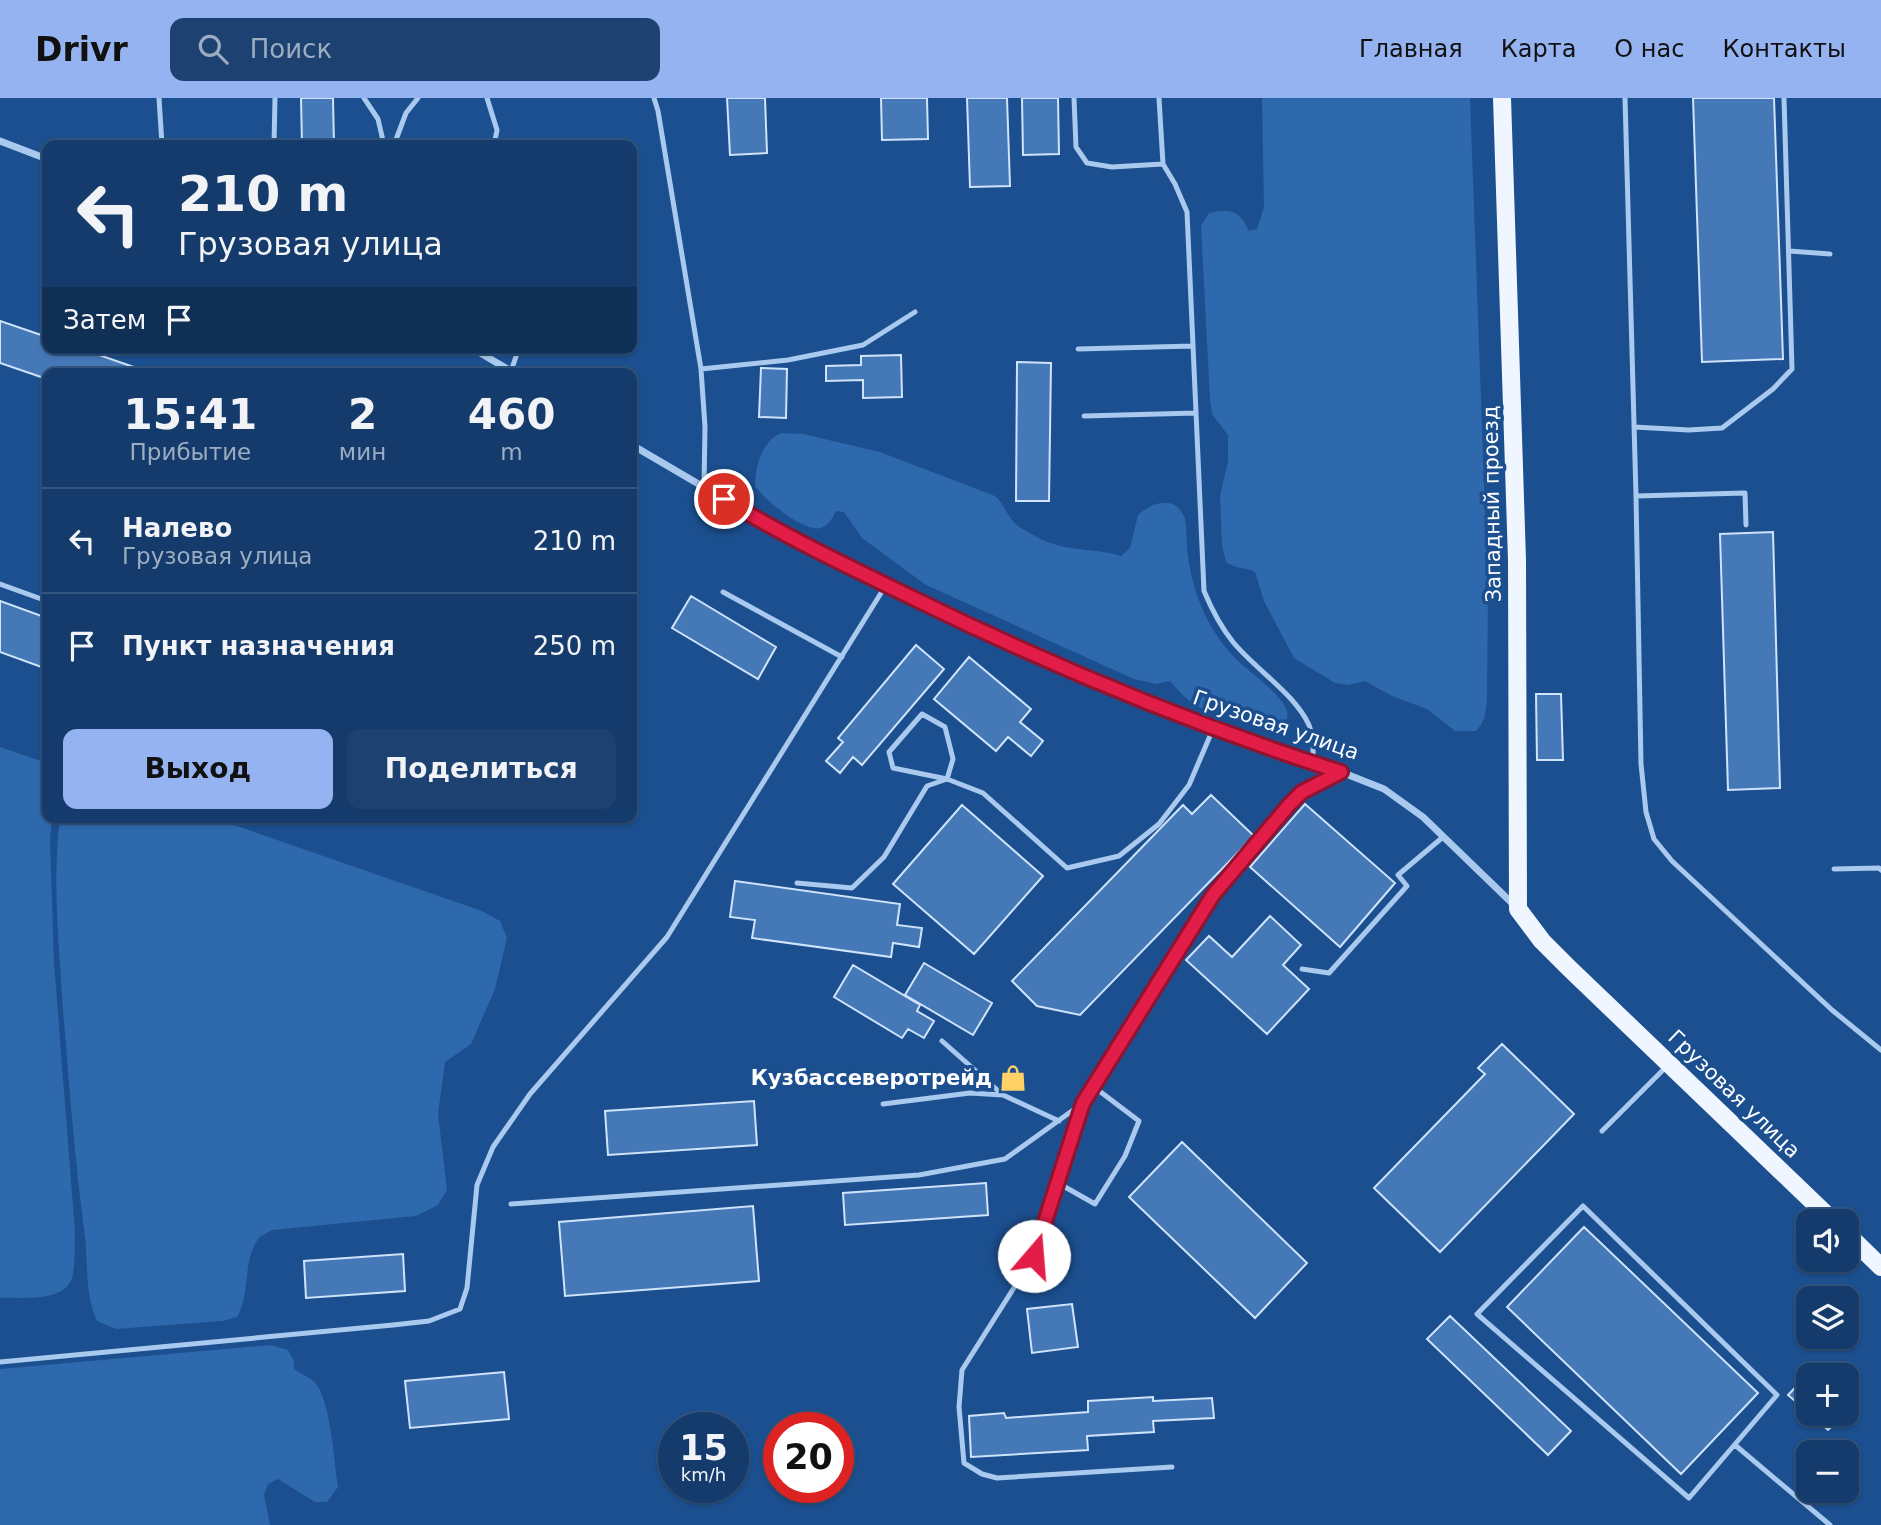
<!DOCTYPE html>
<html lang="ru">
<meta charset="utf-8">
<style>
:root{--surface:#143b6b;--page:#1d4271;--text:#f1f3f6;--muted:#9dadc1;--line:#33557e;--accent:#95b2f1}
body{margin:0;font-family:"DejaVu Sans",sans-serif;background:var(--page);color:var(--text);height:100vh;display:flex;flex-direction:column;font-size:26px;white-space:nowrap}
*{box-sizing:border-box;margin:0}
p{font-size:23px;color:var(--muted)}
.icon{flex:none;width:38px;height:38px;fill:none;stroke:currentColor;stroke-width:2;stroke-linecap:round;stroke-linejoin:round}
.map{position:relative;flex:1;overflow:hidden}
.drawer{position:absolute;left:42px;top:270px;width:595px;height:455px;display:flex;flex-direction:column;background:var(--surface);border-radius:14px;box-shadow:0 2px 5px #0004,0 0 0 2px var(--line)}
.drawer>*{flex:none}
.banner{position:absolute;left:42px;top:42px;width:595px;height:214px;border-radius:14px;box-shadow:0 2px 5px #0004,0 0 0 2px var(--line);background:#143b6b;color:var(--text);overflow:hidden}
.tools{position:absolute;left:1796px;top:1111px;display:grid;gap:14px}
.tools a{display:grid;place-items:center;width:63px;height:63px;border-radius:14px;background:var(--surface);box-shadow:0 2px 5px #0004,0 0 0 2px var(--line);font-size:35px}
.speed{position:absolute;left:658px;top:1314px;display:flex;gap:14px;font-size:35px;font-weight:700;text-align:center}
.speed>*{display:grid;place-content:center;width:91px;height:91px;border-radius:50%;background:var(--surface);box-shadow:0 2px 5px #0004,0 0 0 2px var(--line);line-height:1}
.speed small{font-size:18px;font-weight:400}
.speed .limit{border:10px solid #d22;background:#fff;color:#111}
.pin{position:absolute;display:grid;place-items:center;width:60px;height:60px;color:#fff;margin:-30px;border:4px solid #fff;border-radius:50%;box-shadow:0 2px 7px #0007}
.me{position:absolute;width:77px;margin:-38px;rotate:18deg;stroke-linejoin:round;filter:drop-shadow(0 0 5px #0008)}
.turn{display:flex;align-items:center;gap:24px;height:147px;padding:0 21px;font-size:32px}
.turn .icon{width:91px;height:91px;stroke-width:2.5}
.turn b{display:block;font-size:49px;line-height:60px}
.then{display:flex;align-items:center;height:66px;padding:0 21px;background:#0003;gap:14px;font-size:26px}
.eta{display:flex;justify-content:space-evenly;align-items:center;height:119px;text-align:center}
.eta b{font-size:42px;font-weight:800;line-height:49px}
.action{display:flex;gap:14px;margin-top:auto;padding:14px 21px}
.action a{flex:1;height:80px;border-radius:14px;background:var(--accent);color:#111;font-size:28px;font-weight:800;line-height:80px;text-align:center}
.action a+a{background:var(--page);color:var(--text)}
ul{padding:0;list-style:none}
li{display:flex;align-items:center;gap:21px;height:105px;padding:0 21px;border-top:2px solid var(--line)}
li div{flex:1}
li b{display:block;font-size:26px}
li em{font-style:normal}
header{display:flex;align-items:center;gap:42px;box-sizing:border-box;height:98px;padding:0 35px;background:var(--accent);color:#111}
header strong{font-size:33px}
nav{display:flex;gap:38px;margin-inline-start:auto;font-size:24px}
.search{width:490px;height:63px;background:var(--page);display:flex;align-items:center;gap:18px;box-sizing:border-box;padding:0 24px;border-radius:14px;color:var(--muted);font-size:26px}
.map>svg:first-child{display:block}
.green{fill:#2e69ad}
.building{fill:#4478b7;stroke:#cfe3fa;stroke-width:2}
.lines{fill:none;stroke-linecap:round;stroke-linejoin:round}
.lane{stroke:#a9c9ee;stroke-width:5}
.street{stroke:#a9c9ee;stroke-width:7}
.primary{stroke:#f0f6ff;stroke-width:18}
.route-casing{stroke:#92132f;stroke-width:18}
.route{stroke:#e11d48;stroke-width:12}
.labels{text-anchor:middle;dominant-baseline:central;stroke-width:7;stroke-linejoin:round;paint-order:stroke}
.street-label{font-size:21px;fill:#fff;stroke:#1b4f8f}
.poi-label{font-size:21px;font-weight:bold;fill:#fff;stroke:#1b4f8f;text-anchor:end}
</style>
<header>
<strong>Drivr</strong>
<div class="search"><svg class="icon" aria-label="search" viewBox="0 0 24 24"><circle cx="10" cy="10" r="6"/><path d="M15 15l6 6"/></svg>Поиск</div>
<nav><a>Главная</a><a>Карта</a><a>О нас</a><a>Контакты</a></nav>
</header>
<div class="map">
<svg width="1881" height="1427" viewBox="0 0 1881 1427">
<rect width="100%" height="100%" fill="#1b4f8f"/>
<path class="green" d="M1262 0H1470L1488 494 1487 601C1486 614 1485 624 1476 633H1455L1427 611 1392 598 1365 583 1349 587 1335 585 1294 560 1264 503 1255 474C1245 469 1235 471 1226 464L1222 447 1220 398 1228 363V337L1212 316 1210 302 1201 128 1209 115C1231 110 1239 112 1249 133L1257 131 1264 109Z
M781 335 803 336 880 354 995 398C1005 406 1007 420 1018 428 1029 435 1044 444 1057 447 1078 453 1100 451 1121 458L1130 450 1138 417C1153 403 1177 397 1185 421 1187 433 1186 446 1188 459 1194 498 1207 530 1235 560 1245 571 1300 608 1285 623 1272 637 1239 616 1225 610 1202 620 1184 599 1170 583L1157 586 1134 581 926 487 862 440 844 414 836 413C833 419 829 427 821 430 804 435 764 401 755 388 755 369 762 343 781 335Z
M0 649 41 663 47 670V719H52L50 743 54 865 75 1134C74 1148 76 1166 72 1180 64 1205 21 1199 0 1200Z
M60 719 174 721 211 719 482 813 500 823 507 840 495 891 471 946 445 964 438 1016 447 1092 438 1107 416 1118 272 1132C268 1135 261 1137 258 1141 242 1164 251 1196 237 1219L223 1223 116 1231 97 1223C85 1197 88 1166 85 1139 75 1063 69 987 63 911 59 847 52 783 60 719Z
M271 1247 288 1252 294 1263V1271C301 1276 312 1280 317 1287 331 1308 334 1363 338 1389L327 1404H315L278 1381 268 1386 264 1397 270 1427H0V1271Z"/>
<path class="building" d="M301 0H333L334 47H302Z
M727 0H765L767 55 730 57Z
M881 0H927L928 41 882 42Z
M967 0H1007L1010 88 970 89Z
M1022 0H1058L1059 56 1023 57Z
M1693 0H1774L1783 261 1702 264Z
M0 223 47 239V250H79L151 275H47V281L0 265Z
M901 257 902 299 863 300V282L826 283V268L861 267V258Z
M1017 264 1051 265 1049 403H1016Z
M761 270 787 271 786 320 759 319Z
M1773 434 1780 690 1728 692 1720 436Z
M691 498 776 549 758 581 672 530Z
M0 503 47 520V571L0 554Z
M916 547 944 571 862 667 853 659 840 675 826 663 843 644 838 640Z
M969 559 1031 611 1020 624 1043 643 1031 658 1008 639 996 653 934 601Z
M1536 596H1561L1563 662H1537Z
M1211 697 1254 738 1080 917 1037 908 1012 883 1183 707 1192 716Z
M1305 706 1395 785 1340 849 1250 769Z
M962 707 1043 778 974 856 893 786Z
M735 783 900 806 897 827 922 830 919 849 893 845 891 859 752 840 755 822 730 819Z
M1270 818 1301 847 1283 867 1309 891 1267 936 1186 862 1209 838 1232 859Z
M924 865 992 905 973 937 905 897Z
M853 867 920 907 917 913 934 923 924 940 908 931 902 940 834 899Z
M1502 946 1574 1016 1440 1154 1374 1090 1485 976 1478 970Z
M754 1003 757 1047 608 1057 605 1013Z
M1182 1044 1307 1165 1255 1220 1129 1099Z
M986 1085 988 1117 845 1127 843 1095Z
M753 1108 759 1183 565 1198 559 1124Z
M1584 1129 1758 1295 1681 1376 1507 1209Z
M403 1156 405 1193 306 1200 304 1163Z
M1072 1206 1078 1249 1032 1255 1027 1211Z
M1450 1218 1571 1333 1548 1357 1427 1241Z
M1817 1267 1827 1278H1808V1314L1788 1297Z
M504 1274 509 1321 410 1330 405 1283Z
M1846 1295 1857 1305 1846 1315Z
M1153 1299V1303L1212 1300 1214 1320 1153 1323 1154 1334 1087 1338 1088 1352 971 1359 969 1318 1004 1315 1006 1320 1088 1314V1303Z
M1810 1316H1845L1828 1332Z"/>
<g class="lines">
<path class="lane" d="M159 0 162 47
M364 0 378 21 384 47
M487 0 497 32 494 47
M654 0 658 13 701 271 705 329 704 388
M1074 0 1076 49 1087 65 1112 69 1163 66
M1159 0 1163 66 1175 86 1187 114 1204 493C1212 512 1220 528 1233 544 1255 571 1295 596 1309 627 1314 639 1313 652 1313 665
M1625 0 1636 398 1745 395 1746 427
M274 47 275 0
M394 47 406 15 418 0
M1789 153 1830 156
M1078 251 1193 248
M701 271 788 262 863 247 915 214
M511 273 519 250
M1084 318 1196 315
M1634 329 1689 332 1722 330 1773 291 1792 271 1784 0
M1636 398 1641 666 1646 714 1654 741 1672 763 1832 912 1881 952
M0 486 47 503
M723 494 842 559
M922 616 945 629 953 661 947 681 893 670 889 654Z
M1834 771 1879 770 1881 772
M797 785 852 790 884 759 927 688 947 681 983 695 1067 770 1119 758 1159 726 1189 687 1213 631
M1302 871 1329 875 1407 788 1398 777 1443 739
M942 943 1003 997
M883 1006 970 995 1003 997 1059 1023
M1602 1033 1668 967
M1058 1085 1095 1106 1125 1058 1139 1023 1094 989
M511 1106 919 1077 1005 1061 1083 1005
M1583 1108 1777 1297 1689 1400 1477 1216Z
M0 1264 393 1227 429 1223 460 1211 467 1190 477 1087 493 1049 530 996 667 839 886 487
M1735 1347 1830 1427
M1172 1369 997 1380 982 1376 964 1365 959 1309 962 1272 1034 1158 1083 1005 1213 797 1288 707 1302 694 1341 674"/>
<path class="street" d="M0 43 47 61
M472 250 514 275
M632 347 806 449 1021 552 1122 596 1213 631 1341 674 1384 691 1423 719 1515 808"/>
<path class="primary" d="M1502 0 1517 462 1518 811 1542 843 1569 870 1834 1124
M1846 1135 1881 1169"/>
</g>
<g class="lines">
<defs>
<path id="route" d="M724 401C787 440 852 470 917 502 1056 570 1194 627 1341 674L1302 694 1289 707 1213 797 1083 1005 1034 1158"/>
</defs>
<use href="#route" class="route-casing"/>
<use href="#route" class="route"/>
</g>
<defs>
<symbol id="shop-bare" viewBox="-9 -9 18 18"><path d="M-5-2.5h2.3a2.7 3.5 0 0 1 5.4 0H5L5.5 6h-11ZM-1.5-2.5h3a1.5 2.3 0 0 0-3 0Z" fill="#ffd166" stroke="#1b4f8f" stroke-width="2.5" paint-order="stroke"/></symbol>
</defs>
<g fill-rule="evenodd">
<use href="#shop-bare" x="994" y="961" width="38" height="38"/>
</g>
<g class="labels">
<g class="street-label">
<text transform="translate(1492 406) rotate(-91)">Западный проезд</text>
<text transform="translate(1276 627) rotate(19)">Грузовая улица</text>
<text transform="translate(1734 996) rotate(44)">Грузовая улица</text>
</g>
<g class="poi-label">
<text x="992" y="980">Кузбассеверотрейд</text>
</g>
</g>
</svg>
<div class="tools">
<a><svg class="icon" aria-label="sound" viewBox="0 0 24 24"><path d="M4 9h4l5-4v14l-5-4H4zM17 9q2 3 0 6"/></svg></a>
<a><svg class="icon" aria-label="layers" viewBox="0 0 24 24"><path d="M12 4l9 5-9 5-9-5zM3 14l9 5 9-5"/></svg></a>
<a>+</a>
<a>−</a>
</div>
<div class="speed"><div>15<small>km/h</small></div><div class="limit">20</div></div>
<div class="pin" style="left:724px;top:401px;background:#d93025"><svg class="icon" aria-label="arrive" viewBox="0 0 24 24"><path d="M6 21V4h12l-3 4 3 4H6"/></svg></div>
<svg class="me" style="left:1034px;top:1158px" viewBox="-20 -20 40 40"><circle r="19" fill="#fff"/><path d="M0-13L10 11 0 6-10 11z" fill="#e11d48"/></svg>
<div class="banner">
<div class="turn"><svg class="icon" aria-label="left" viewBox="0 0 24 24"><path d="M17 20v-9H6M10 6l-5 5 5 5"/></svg><div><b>210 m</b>Грузовая улица</div></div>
<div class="then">Затем<svg class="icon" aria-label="arrive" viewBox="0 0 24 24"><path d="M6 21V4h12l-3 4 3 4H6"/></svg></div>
</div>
<section class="drawer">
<div class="eta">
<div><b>15:41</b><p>Прибытие</p></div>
<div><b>2</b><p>мин</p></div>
<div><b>460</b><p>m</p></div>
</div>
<ul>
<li><svg class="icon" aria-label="left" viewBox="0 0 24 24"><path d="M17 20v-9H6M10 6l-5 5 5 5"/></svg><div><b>Налево</b><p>Грузовая улица</p></div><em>210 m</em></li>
<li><svg class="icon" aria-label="arrive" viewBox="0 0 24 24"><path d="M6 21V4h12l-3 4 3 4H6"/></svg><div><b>Пункт назначения</b></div><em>250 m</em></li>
</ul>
<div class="action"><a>Выход</a><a>Поделиться</a></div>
</section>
</div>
